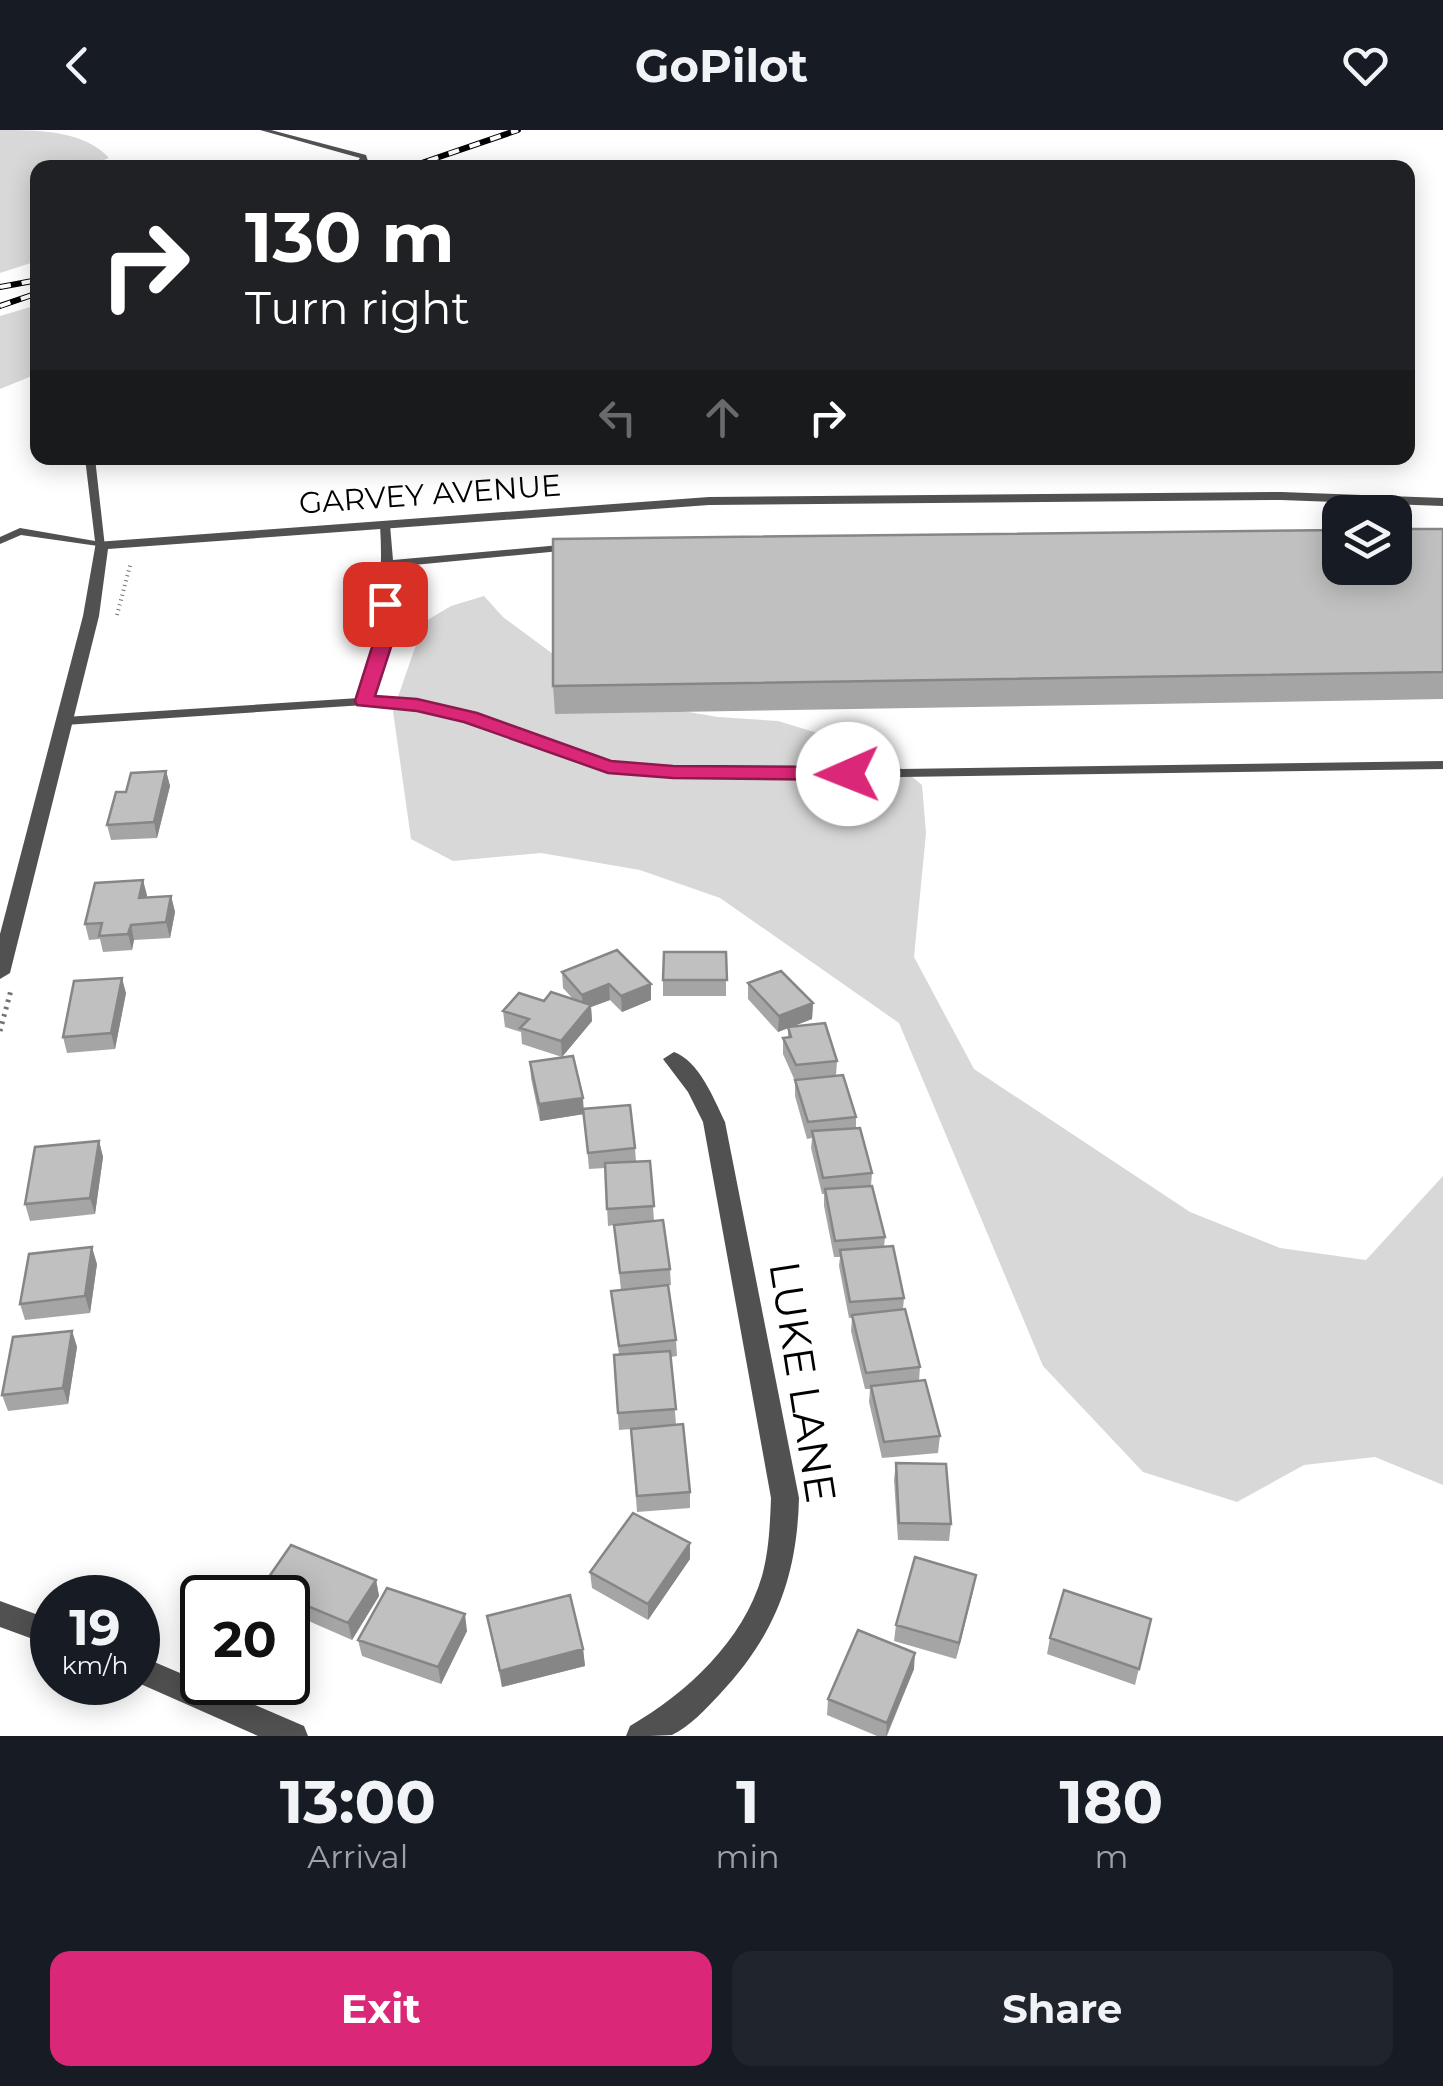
<!DOCTYPE html>
<style>
:root{--surface:#171b24;--page:#20242c;--text:#f1f3f6;--muted:#9ea1a6;--accent:#db2777}
body{margin:0;font-family:Montserrat,sans-serif;background:var(--page);color:var(--text);height:100vh;display:flex;flex-direction:column;font-size:38px;white-space:nowrap}
*{box-sizing:border-box;margin:0}
p{font-size:32px;color:var(--muted)}
.icon{flex:none;width:55px;height:55px;fill:none;stroke:currentColor;stroke-width:2;stroke-linecap:round;stroke-linejoin:round}
.map{position:relative;height:1606px;overflow:hidden}
.sheet{display:flex;flex-direction:column;background:var(--surface);flex:1}
.sheet>*{flex:none}
.banner{position:absolute;left:30px;top:30px;width:1385px;height:305px;border-radius:20px;box-shadow:0 5px 25px #0003;background:#202124;color:#fff;overflow:hidden}
.buttons{position:absolute;left:1322px;top:365px;display:grid;gap:20px}
.buttons a{display:grid;place-items:center;width:90px;height:90px;border-radius:20px;background:var(--surface);box-shadow:0 5px 25px #0003;font-size:50px}
.speed{position:absolute;left:30px;top:1445px;display:flex;gap:20px;font-size:50px;font-weight:700;text-align:center}
.speed>*{display:grid;place-content:center;width:130px;height:130px;border-radius:50%;background:var(--surface);box-shadow:0 5px 25px #0003;line-height:1}
.speed small{font-size:25px;font-weight:400}
.speed .limit{border:5px solid #111;border-radius:15px;background:#fff;color:#111}
.pin{position:absolute;display:grid;place-items:center;width:85px;height:85px;color:#fff;margin:-42px;border-radius:20px;box-shadow:0 5px 15px #0006}
.me{position:absolute;width:110px;margin:-55px;rotate:269deg;stroke-linejoin:round;filter:drop-shadow(0 0 8px #0008)}
.turn{display:flex;align-items:center;gap:35px;height:210px;padding:0 50px;font-size:45px}
.turn .icon{width:130px;height:130px;stroke-width:2.5}
.turn b{display:block;font-size:70px;line-height:85px}
.lanes{display:flex;align-items:center;height:95px;padding:0 50px;background:#0003;justify-content:center;gap:50px;direction:ltr}
.lanes .off{opacity:.35}
.eta{display:flex;justify-content:space-evenly;align-items:center;height:170px;text-align:center}
.eta b{font-size:60px;font-weight:700;line-height:70px}
.action{display:flex;gap:20px;margin-top:auto;padding:20px 50px}
.action a{flex:1;height:115px;border-radius:20px;background:var(--accent);color:#fff;font-size:40px;font-weight:700;line-height:115px;text-align:center}
.action a+a{background:var(--page);color:var(--text)}
header{display:flex;justify-content:space-between;align-items:center;height:130px;padding:0 50px;background:var(--surface);font-size:45px;font-weight:700}
.map>svg:first-child{display:block}
.green{fill:#d8d8d8}
.lines{fill:none;stroke-linecap:round;stroke-linejoin:round}
.path-far1{stroke:#737373;stroke-width:4;stroke-dasharray:1 4;stroke-linecap:butt}
.path{stroke:#737373;stroke-width:5;stroke-dasharray:2.5 5;stroke-linecap:butt}
.lane{fill:#515151;fill-rule:evenodd}
.street{fill:#515151;fill-rule:evenodd}
.rail-casing{stroke:#000;stroke-width:6}
.rail{stroke:#fff;stroke-width:4;stroke-dasharray:11;stroke-linecap:butt}
.wall{fill:#a5a5a5}
.shaded-wall{fill:#868686}
.building{fill:#c0c0c0;stroke:#868686;stroke-width:2.5}
.route{fill:#db2777;stroke:#8e194d;stroke-width:2.5}
.labels{text-anchor:middle;dominant-baseline:central;stroke-width:8;stroke-linejoin:round;paint-order:stroke}
.far-street-label{font-size:30px;fill:#000;stroke:#fff}
.near-street-label{font-size:42px;fill:#000;stroke:#fff}
</style>
<header><svg class="icon" aria-label="back" viewBox="0 0 24 24"><path d="M15 5l-7 7 7 7"/></svg>GoPilot<svg class="icon" aria-label="heart" viewBox="0 0 24 24"><path d="M12 20l-8-8c-3-5 5-10 8-4 3-6 11-1 8 4z"/></svg></header>
<div class="map">
<svg width="1443" height="1606" viewBox="0 0 1443 1606">
<rect width="100%" height="100%" fill="#fff"/>
<path class="green" d="M0 0C36 0 84 0 109 28L86 37 38 38 37 131 0 143Z
M37 175V244L0 259V186Z
M484 466 503 487 580 544 647 575 718 587 778 591 883 623 922 655 926 703 914 827 974 939 1190 1082 1280 1118 1366 1130 1443 1046V1355L1375 1327 1304 1335 1237 1372 1143 1342 1043 1236 899 893 720 768 640 740 541 723 453 731 411 709 393 581 424 492 451 476Z"/>
<g class="lines">
<path class="path-far1" d="M117 485 131 432"/>
<path class="path" d="M0 901 11 860"/>
<path class="lane" d="M260 0H271L366 25 368 31 361 38H353L360 28Z
M85 328H95L105 417 21 405 0 414V407L20 398 95 411Z
M385 392 390 395 393 430 571 414 577 417 571 420 393 437 387 506 371 568 417 571 475 584 610 633 768 641 1443 631V639L768 649 608 641 466 590 417 579 364 575 65 595 59 591 65 587 359 568C376 511 384 455 380 395Z"/>
<path class="street" d="M1281 362 1443 368V376L1281 370 709 375 108 419 99 486 10 843 0 849V804L83 486 96 412 709 367Z
M674 922C699 931 714 969 725 992L799 1368C797 1447 775 1506 719 1565 707 1578 689 1597 672 1605 660 1606 639 1606 626 1606L630 1596C687 1563 743 1511 762 1446 769 1421 770 1394 771 1368L703 992 688 962 663 929Z
M0 1471 52 1490V1516L0 1497Z
M138 1525 304 1596 308 1606H258L136 1552Z"/>
<defs>
<path id="rail" d="M407 38 518 0
M0 157 38 150
M0 176 38 163"/>
</defs>
<use href="#rail" class="rail-casing"/>
<use href="#rail" class="rail"/>
</g>
<path class="wall" d="M1443 399V569L555 584 553 556Z
M166 641 170 656 157 708 111 710 107 695 126 662Z
M143 750 146 768 171 766 175 782 170 808 134 810 132 820 103 822 100 809 89 810 85 794Z
M617 820 651 870 622 882 610 870 591 877 592 891 562 927 522 914 521 902 505 897 503 881 544 871 573 869 563 858 562 842Z
M726 822V866H663V850Z
M748 853 813 873 812 889 794 896 837 931 836 946 856 987V998L872 1043 871 1056 885 1107 884 1117 904 1168 903 1179 920 1237 919 1251 940 1306 938 1323 882 1328 869 1272 870 1259H865L851 1201 852 1188H849L839 1136 840 1127H834L824 1076V1064H822L811 1018 812 1008 807 1009 795 966V951L783 924V908L788 907V898L778 902 748 869Z
M126 863 115 919 67 923 63 907Z
M530 932 583 968V979L635 1018 636 1032 650 1031 654 1091 670 1139 671 1155H668L676 1210 677 1226 671 1227 676 1295 690 1362V1378L637 1382 631 1299 619 1300 614 1225H619L611 1161 621 1160 614 1095 608 1096 605 1038 589 1039 584 984 540 991 531 948Z
M99 1011 103 1027 95 1084 30 1091 25 1074Z
M97 1134 90 1183 25 1190 20 1174Z
M72 1201 77 1217 68 1274 8 1281 2 1265Z
M896 1333 951 1394 949 1411 898 1410 894 1350Z
M690 1413V1429L648 1490 592 1458 590 1442Z
M976 1445 973 1461 956 1529 894 1511 896 1495Z
M376 1450 379 1466 352 1510 288 1482V1468H265L262 1457Z
M487 1486 583 1519 585 1536 502 1557Z
M1151 1489 1135 1555 1047 1524 1050 1508Z
M467 1501 441 1554 362 1526 358 1510Z
M914 1539 887 1606H877L827 1585 828 1569Z"/>
<path class="shaded-wall" d="M166 641 170 656 157 708 154 692Z
M143 750 147 765 143 784 139 768Z
M171 766 175 782 170 808 166 792Z
M131 795 134 810 132 820 128 804Z
M122 848 126 863 115 919 111 903Z
M609 854 610 870 591 877 592 891 562 927 561 911 583 881 582 865Z
M651 854V870L622 882 621 866Z
M813 873 812 889 778 902 779 886Z
M583 968 584 984 540 991 539 974Z
M99 1011 103 1027 95 1084 90 1068Z
M92 1117 97 1134 90 1183 85 1166Z
M72 1201 77 1217 68 1274 63 1258Z
M690 1413V1429L648 1490V1474Z
M976 1445 973 1461 956 1529 959 1513Z
M376 1450 379 1466 352 1510 348 1493Z
M465 1484 467 1501 441 1554 438 1537Z
M583 1519 585 1536 502 1557 500 1541Z
M915 1523 914 1539 886 1606 887 1593Z"/>
<path class="building" d="M1395 399H1443V542L553 556V409L1340 400V438H1395Z
M166 641 154 692 107 695 116 662H126L131 643Z
M143 750 139 768 171 766 166 792 131 795 128 804 99 806 102 793 85 794 95 753Z
M617 820 651 854 621 866 609 854 582 865 562 842Z
M664 822H726L727 850H663Z
M781 841 813 873 779 886 748 853Z
M122 848 111 903 63 907 74 851Z
M551 862 591 875 561 911 520 898 529 889 503 881 519 863 544 871Z
M825 893 837 931 796 935 783 908 791 907 788 897Z
M573 926 583 968 539 974 530 932Z
M843 945 856 987 808 992 795 950Z
M630 975 635 1018 588 1023 583 979Z
M860 998 872 1043 823 1048 812 1001Z
M99 1011 90 1068 25 1074 35 1017Z
M650 1031 654 1076 607 1079 605 1033Z
M872 1056 885 1107 835 1111 825 1059Z
M663 1090 670 1139 620 1143 614 1095Z
M893 1116 904 1168 850 1172 840 1120Z
M92 1117 85 1166 20 1174 29 1124Z
M668 1155 676 1210 619 1216 611 1161Z
M905 1179 920 1237 866 1243 852 1185Z
M72 1201 63 1258 2 1265 13 1207Z
M670 1221 676 1279 618 1283 614 1225Z
M925 1250 940 1306 884 1312 871 1256Z
M683 1294 690 1362 637 1366 631 1299Z
M896 1333 946 1334 951 1394 899 1393Z
M633 1383 690 1413 648 1474 590 1442Z
M291 1415 376 1450 348 1493 262 1457Z
M915 1427 976 1445 959 1513 896 1495Z
M387 1458 465 1484 438 1537 358 1510Z
M1064 1460 1151 1489 1139 1539 1050 1508Z
M570 1465 583 1519 500 1541 487 1486Z
M858 1500 915 1523 887 1593 828 1569Z"/>
<path class="route" d="M385 469 394 474 392 514 375 566 417 569 477 583 611 631 673 636 848 637 858 644 848 650 673 648 608 643 464 592 417 581 357 575 355 571 373 514 376 474Z"/>
<g class="labels">
<g class="far-street-label">
<text transform="translate(430 364) rotate(-4)">GARVEY AVENUE</text>
</g>
<g class="near-street-label">
<text transform="translate(803 1252) rotate(81)">LUKE LANE</text>
</g>
</g>
</svg>
<div class="buttons">
<a><svg class="icon" aria-label="layers" viewBox="0 0 24 24"><path d="M12 4l9 5-9 5-9-5zM3 14l9 5 9-5"/></svg></a>
</div>
<div class="speed"><div>19<small>km/h</small></div><div class="limit">20</div></div>
<div class="pin" style="left:385px;top:474px;background:#d93025"><svg class="icon" aria-label="arrive" viewBox="0 0 24 24"><path d="M6 21V4h12l-3 4 3 4H6"/></svg></div>
<svg class="me" style="left:848px;top:644px" viewBox="-20 -20 40 40"><circle r="19" fill="#fff"/><path d="M0-13L10 11 0 6-10 11z" fill="#db2777"/></svg>
<div class="banner">
<div class="turn"><svg class="icon" aria-label="right" viewBox="0 0 24 24"><path d="M7 20v-9h11M14 6l5 5-5 5"/></svg><div><b>130 m</b>Turn right</div></div>
<div class="lanes"><svg class="icon off" aria-label="left" viewBox="0 0 24 24"><path d="M17 20v-9H6M10 6l-5 5 5 5"/></svg><svg class="icon off" aria-label="ahead" viewBox="0 0 24 24"><path d="M12 20V5M6 11l6-6 6 6"/></svg><svg class="icon" aria-label="right" viewBox="0 0 24 24"><path d="M7 20v-9h11M14 6l5 5-5 5"/></svg></div>
</div>
</div>
<section class="sheet">
<div class="eta">
<div><b>13:00</b><p>Arrival</p></div>
<div><b>1</b><p>min</p></div>
<div><b>180</b><p>m</p></div>
</div>
<div class="action"><a>Exit</a><a>Share</a></div>
</section>
